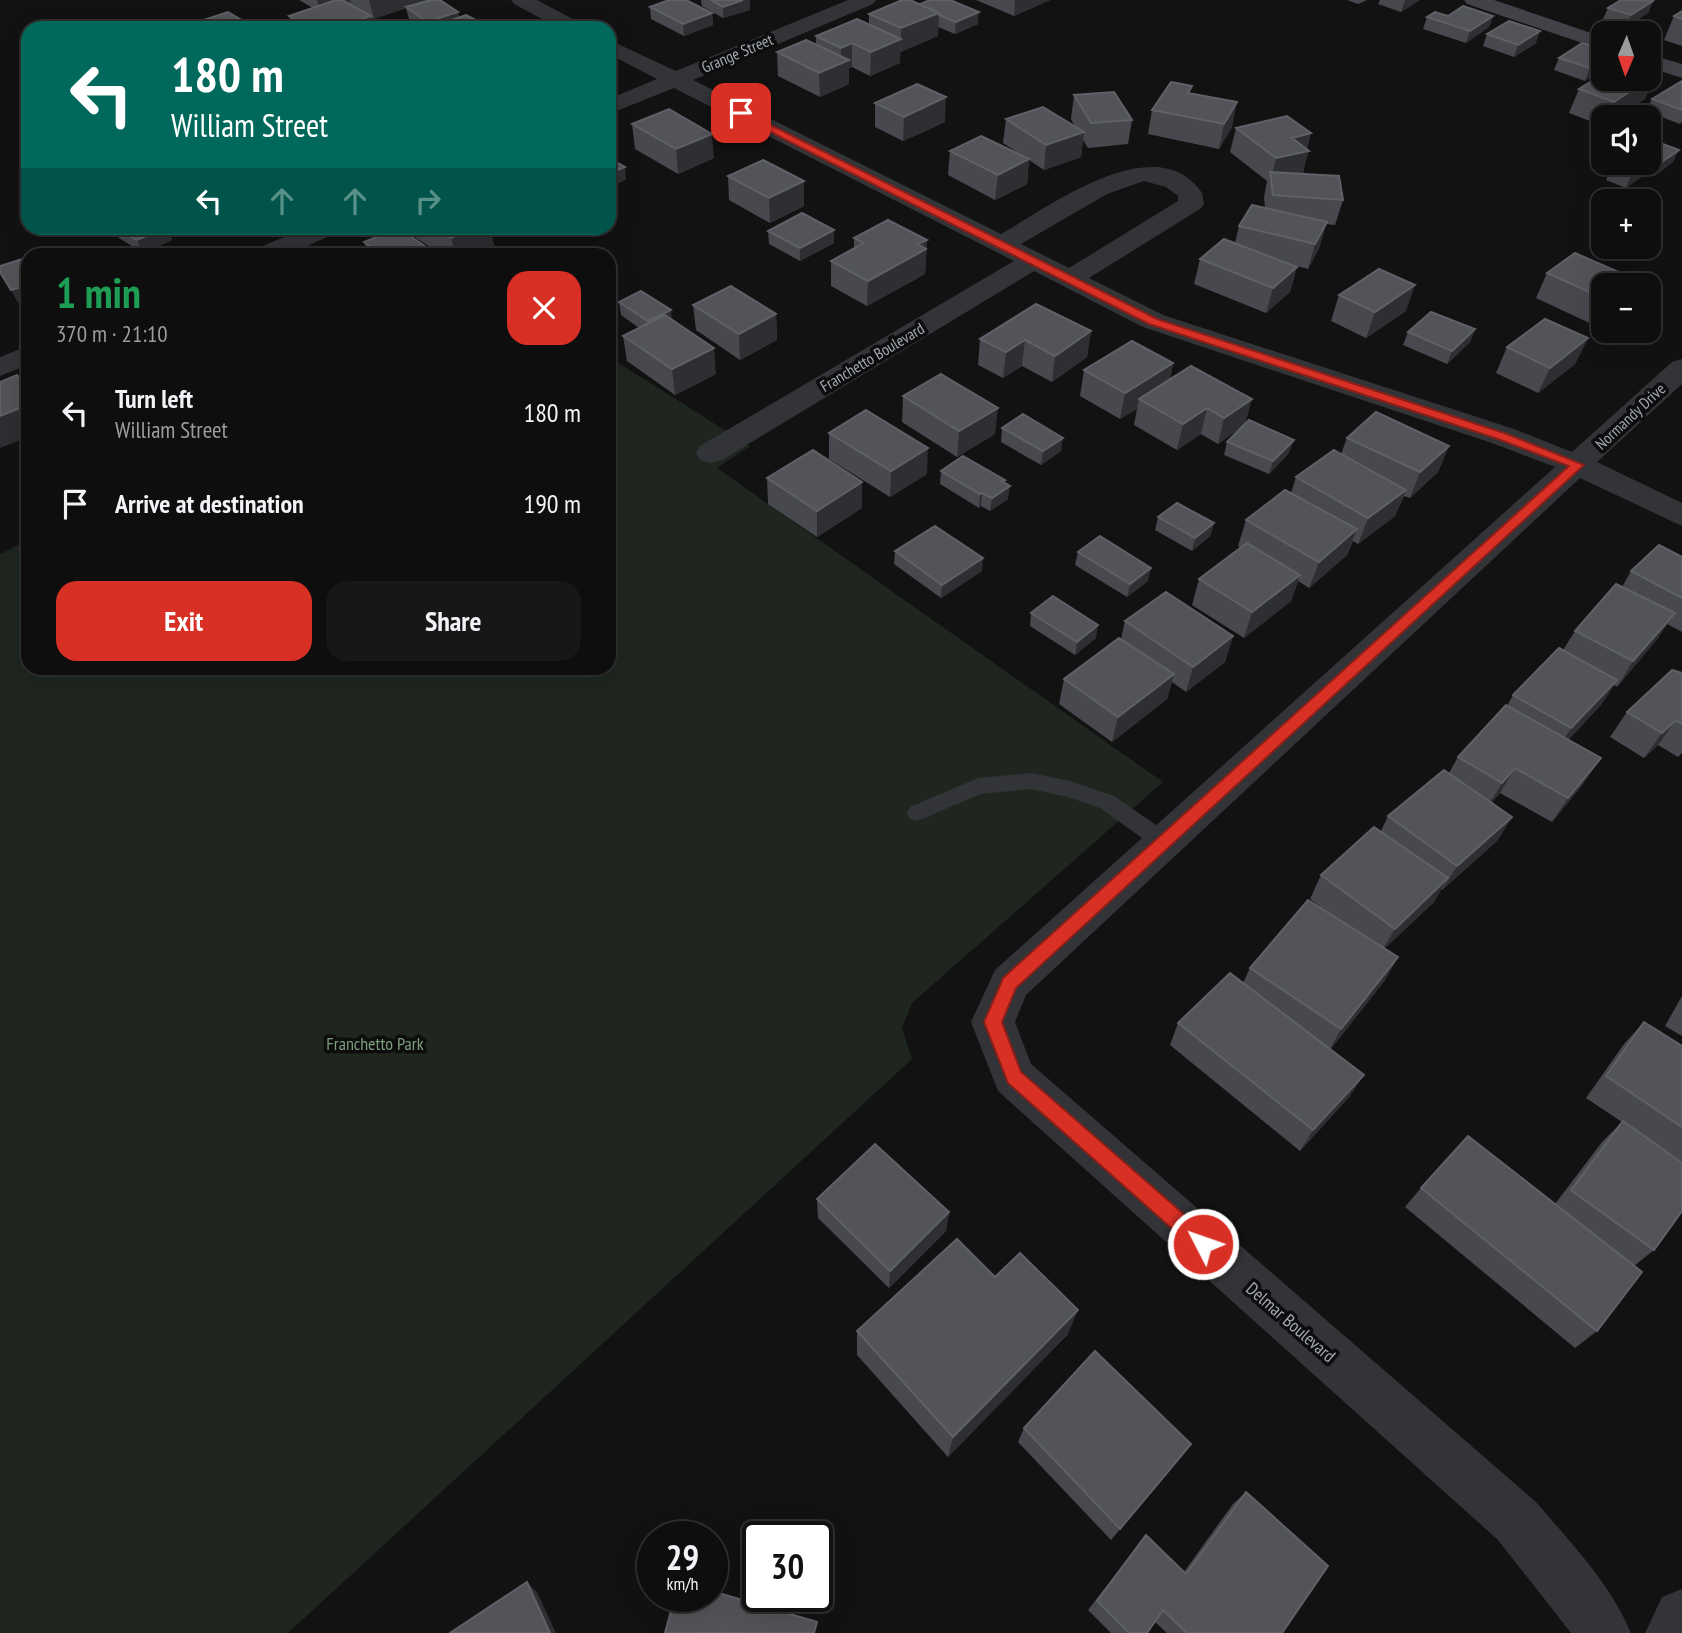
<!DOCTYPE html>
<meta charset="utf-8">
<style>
:root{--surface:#0e0e0e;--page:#171717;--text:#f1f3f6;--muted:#9b9c9e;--line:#2e2e2e;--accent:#d93025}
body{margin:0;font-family:"PT Sans Narrow",sans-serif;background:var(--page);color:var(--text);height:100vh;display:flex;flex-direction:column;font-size:26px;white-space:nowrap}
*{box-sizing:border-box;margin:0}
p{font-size:23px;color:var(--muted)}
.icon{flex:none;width:38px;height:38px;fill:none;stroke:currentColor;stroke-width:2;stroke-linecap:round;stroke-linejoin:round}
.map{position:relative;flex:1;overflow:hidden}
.drawer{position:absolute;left:21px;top:248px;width:595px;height:427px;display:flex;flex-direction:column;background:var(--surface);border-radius:21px;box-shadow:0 7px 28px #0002,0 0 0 2px var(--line)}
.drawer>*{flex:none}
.hud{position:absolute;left:21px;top:21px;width:595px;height:214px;border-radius:21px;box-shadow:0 7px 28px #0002,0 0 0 2px var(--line);background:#00695c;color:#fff;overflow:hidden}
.needle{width:46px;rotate:182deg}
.controls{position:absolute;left:1591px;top:21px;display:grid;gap:14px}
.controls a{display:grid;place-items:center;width:70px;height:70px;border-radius:14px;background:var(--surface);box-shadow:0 7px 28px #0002,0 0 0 2px var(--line);font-size:35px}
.speed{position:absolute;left:637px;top:1521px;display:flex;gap:14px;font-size:35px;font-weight:700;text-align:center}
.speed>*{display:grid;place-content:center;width:91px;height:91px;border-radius:50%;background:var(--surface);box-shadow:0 7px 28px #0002,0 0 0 2px var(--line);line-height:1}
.speed small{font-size:18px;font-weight:400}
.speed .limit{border:4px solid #111;border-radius:10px;background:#fff;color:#111}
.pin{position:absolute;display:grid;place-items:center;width:60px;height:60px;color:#fff;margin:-30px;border-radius:14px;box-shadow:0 4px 10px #0006}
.me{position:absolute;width:77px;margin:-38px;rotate:311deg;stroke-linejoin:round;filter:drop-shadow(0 0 5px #0008)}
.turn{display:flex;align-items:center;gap:24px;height:147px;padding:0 35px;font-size:32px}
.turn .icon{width:91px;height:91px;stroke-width:2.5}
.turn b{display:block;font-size:49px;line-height:60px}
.lanes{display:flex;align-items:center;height:66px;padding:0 35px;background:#0003;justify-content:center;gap:35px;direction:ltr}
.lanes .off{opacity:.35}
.round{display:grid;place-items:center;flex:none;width:74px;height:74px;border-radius:21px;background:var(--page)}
.overview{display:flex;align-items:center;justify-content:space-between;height:119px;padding:0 35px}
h1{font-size:42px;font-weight:700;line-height:52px;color:#1e9e55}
.cta{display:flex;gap:14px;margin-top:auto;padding:14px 35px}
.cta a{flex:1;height:80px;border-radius:21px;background:var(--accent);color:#fff;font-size:28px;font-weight:700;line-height:80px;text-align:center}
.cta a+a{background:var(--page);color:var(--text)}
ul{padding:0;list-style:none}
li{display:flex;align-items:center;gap:21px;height:91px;padding:0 35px}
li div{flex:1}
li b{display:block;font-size:26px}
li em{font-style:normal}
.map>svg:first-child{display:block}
.green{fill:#1e261f}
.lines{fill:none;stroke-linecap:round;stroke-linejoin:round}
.lane{fill:#333438;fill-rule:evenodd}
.street{fill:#333438;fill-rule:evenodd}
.secondary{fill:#414348;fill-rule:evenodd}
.wall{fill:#48494e}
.shaded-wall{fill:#2e2f32}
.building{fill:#525459;stroke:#5f6167;stroke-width:2}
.route{fill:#d93025;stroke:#8d1f18;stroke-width:2}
.labels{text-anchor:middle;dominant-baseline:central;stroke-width:7;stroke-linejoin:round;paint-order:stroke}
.far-street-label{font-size:16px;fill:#a4a9b4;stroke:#0d0d0e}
.park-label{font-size:18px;fill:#7b9e7c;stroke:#0d0d0e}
.street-label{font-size:18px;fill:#a4a9b4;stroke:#0d0d0e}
</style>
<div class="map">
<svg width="1682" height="1633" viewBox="0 0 1682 1633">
<rect width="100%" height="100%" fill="#121213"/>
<path class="green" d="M609 357 750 446 717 468 1163 782 912 1003 902 1028 912 1059 288 1633H0V554L28 540V668H609Z"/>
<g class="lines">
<path class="lane" d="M1031 773 1070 781 1114 796 1172 836 1175 842 1172 848 1164 851 1156 848 1100 808 1068 797 1031 789 981 794 917 821 910 819 907 813 910 807 978 778Z"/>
<path class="street" d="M511 0H537L582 24 586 28H559L514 4Z
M848 0H876L873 4 693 80 1001 234C1049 207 1156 126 1202 193L1204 204 1200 209 1089 278 1163 315 1514 429 1572 452 1672 362 1682 359V384L1597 462 1682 503V526L1580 478 1026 995 1015 1022 1031 1064 1536 1502C1571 1543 1610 1583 1631 1633H1571L1498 1540 998 1091 971 1022 995 970 1555 467 1492 443 1143 327 1034 271 722 460 711 463 700 460 696 453 700 446 1014 261 674 88 609 114V99L657 79 609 54V40L676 71ZM1144 181 1166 187 1178 196V201L1069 268 1021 244 1107 194Z
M306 228H340L336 233 285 256H249L253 250Z
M28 346V365L0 376V357Z
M1682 1589V1633H1645L1662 1597Z"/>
<path class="secondary" d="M1464 0H1494L1603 37V50L1467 4Z
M1648 54 1682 64V78L1648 67Z"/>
</g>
<path class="wall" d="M299 0H430L458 12 459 17 491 28H422L409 19 406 8 374 19 372 18 374 28H293L289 16 313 8Z
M701 0H750V10L723 18 702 6Z
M976 0H1050L1014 16Z
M1347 0H1367L1358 4Z
M1380 0H1420L1401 12 1378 4Z
M1653 1 1648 13 1626 27 1603 19 1608 8Z
M920 4 978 24 955 34 938 27V36L900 52V63L870 76 852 67 849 68V84L820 97 778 76 777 52 816 44V36L869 24V14Z
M650 7 712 13 713 25 684 36 651 19Z
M1682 11V46L1664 40 1674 16Z
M1448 16H1493L1489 27 1466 43 1423 29 1427 17Z
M1487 34 1536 43 1514 57 1483 46Z
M1603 50 1585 81 1554 70 1559 58Z
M1655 75 1645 99 1617 117H1603V126L1569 113 1579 89Z
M1682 81V122L1680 124 1646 111 1652 99Z
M1191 93 1232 127 1219 149 1148 134 1152 110Z
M1074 95 1132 120 1128 144 1088 148 1083 140 1081 157 1044 170 1029 160 1027 184 995 200 948 175 950 151 1021 155 1003 143 1006 119 1075 127 1071 119Z
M875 103 945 122 903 141 875 127Z
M632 124 714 158 678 174 635 149Z
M1236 128 1311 133 1307 149 1303 174 1343 200 1335 225 1326 224 1319 248 1308 269 1297 266 1290 292 1266 313 1194 284 1200 259 1235 243 1239 226 1265 208 1264 197 1267 181 1230 152Z
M1648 143 1673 162 1654 176 1644 173 1643 176 1626 188 1606 180 1612 167 1618 163H1648Z
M728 176 804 206 770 223 729 200Z
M114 228H167L172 240 143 253 119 238Z
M413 228H503L491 233 494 246 474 256H445L416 238Z
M768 231 834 243 800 261 769 244Z
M854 238 927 240 925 274 867 306 831 286V261L854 249Z
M364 242 432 251 433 256H369Z
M1547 273 1603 285V323L1598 327 1536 298Z
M1339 295 1406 311 1366 338 1331 321Z
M619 302 672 320 716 374 675 395 627 361 623 336 639 328 621 315Z
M693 305 776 314 777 340 740 360 696 330Z
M1475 329 1470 342 1447 364 1403 345 1408 332Z
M1091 331 1087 357 1052 382 1022 366 1003 378 978 365 980 339Z
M1588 338 1575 364 1538 393 1496 373 1507 347Z
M1173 363 1170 380 1245 425 1289 453 1269 474 1224 455 1227 442 1244 425 1218 444 1201 434 1177 450 1134 425 1137 409 1120 419 1080 396 1084 370Z
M903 396 995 434 957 457 902 422Z
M1002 428 1061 451 1041 465 1001 442Z
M829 433 927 474 890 497 829 459Z
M1347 438 1449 446 1438 472 1410 498 1404 496 1395 516 1358 544 1353 541 1347 555 1309 588 1298 581 1291 601 1244 638 1192 605 1199 579 1241 548 1238 546 1246 520 1291 493 1296 477 1341 454Z
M941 471 1005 480 1004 483 1008 499 990 511 981 506 979 508 940 484Z
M767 478 862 482V508L817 537 768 504Z
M1158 517 1214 523 1210 536 1192 551 1155 530Z
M895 551 982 571 941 598 894 564Z
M1078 552 1148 581 1127 597 1075 565Z
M1682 557V632L1667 624 1658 638 1617 687 1614 685 1601 705 1568 740 1584 783 1552 822 1500 793 1492 802 1512 817 1497 841 1442 890 1441 889 1434 902 1385 948 1398 957 1385 980 1330 1050 1350 1096 1300 1151 1170 1045 1178 1023 1243 983 1250 968 1331 915 1310 899 1321 875 1381 831 1388 816 1449 773 1458 757 1507 706 1513 695 1563 650 1575 631 1622 587 1631 571Z
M1031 613 1096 638 1075 655 1030 626Z
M1125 621 1233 636 1225 662 1186 692 1172 682 1167 699 1112 742 1059 704 1064 679 1121 639Z
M1682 673V753L1678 757 1658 745 1644 758 1610 737 1627 712Z
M1682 996V1036L1665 1026Z
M1644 1022 1682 1046V1162L1650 1140 1654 1250 1634 1266 1597 1331 1575 1348 1405 1207 1421 1188 1555 1204 1602 1142 1622 1122 1586 1098 1624 1044Z
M817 1199 949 1212 946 1231 889 1288 818 1218Z
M995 1277 1068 1334 948 1457 857 1355V1331Z
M1024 1428 1180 1458 1111 1540 1018 1442Z
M1246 1492 1282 1633H1167L1155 1622 1147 1633H1111L1088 1610 1146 1535 1184 1572 1233 1504Z"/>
<path class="shaded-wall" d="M317 0H350L351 2 321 12Z
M369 0H430L374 19Z
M743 0H750V10L723 18V7Z
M1015 0H1050L1014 16Z
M1405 0H1420L1401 12Z
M1653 1 1648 13 1626 27 1631 15Z
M458 12 461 24 435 26 436 28H429L427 22Z
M979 12 978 24 955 34 956 22Z
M712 13 713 25 684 36 683 24Z
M939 13 938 36 901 52V28Z
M371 16 374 28H342L341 26Z
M1493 16 1489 27 1466 43 1470 31Z
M328 19 330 28H307L306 26Z
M1540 31 1536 43 1514 57 1518 45Z
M901 39 900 63 870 76 871 52Z
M852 43V67L849 68V84L820 97 819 73 841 64V48Z
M1603 60V68L1585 81 1590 68Z
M1655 75 1645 99 1617 117H1607L1614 102Z
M946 97 945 122 903 141 904 117Z
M1237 102 1232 127 1219 149 1224 124Z
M1084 132 1081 157 1044 170 1046 145Z
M1311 133 1306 151H1309L1302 175 1271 179 1276 158 1292 138Z
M712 134 714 158 678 174 676 149Z
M1679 150 1673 162 1654 176 1659 164Z
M1029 159 1027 184 995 200 998 175Z
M1649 163 1643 176 1626 188 1631 175Z
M625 167 626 180 609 187V174Z
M804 181V206L770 223 769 198Z
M1327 222 1319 248 1308 269 1315 244Z
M167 228 172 240 143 253 137 240Z
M474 228H503L491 233 494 246 474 256H456L451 238Z
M834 230V243L800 261V248Z
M927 240 925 274 867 306 868 281 918 244Z
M432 251 433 256H422Z
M1297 267 1290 292 1266 313 1273 288Z
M28 285V300L18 303 11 290Z
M1415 285 1406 311 1366 338 1375 312Z
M671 310 672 323 649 334 648 321Z
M776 314 777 340 740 360 739 334Z
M1475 329 1470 342 1447 364 1452 351Z
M1091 331 1087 357 1052 382 1055 356Z
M1588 338 1575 364 1538 393 1550 368Z
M1025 340 1022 366 1003 378 1006 352Z
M714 348 716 374 675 395 672 369Z
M1173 363 1168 389 1139 399 1137 409 1120 419 1125 393Z
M1252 399 1245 425 1218 444 1224 418Z
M28 405V437L0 448V416Z
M998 408 995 434 957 457 959 431Z
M1207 408 1201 434 1177 450 1183 424Z
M1063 438 1061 451 1041 465 1043 451Z
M1294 440 1289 453 1269 474 1273 461Z
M1449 446 1438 472 1410 498 1420 472Z
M928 448 927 474 890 497 891 471Z
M1005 480 1003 490 1010 486 1008 499 990 511 992 498 1002 481Z
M862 482V508L817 537V511Z
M1406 490 1395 516 1358 544 1368 518Z
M982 493 981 506 979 508 980 494Z
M1214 523 1210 536 1192 551 1195 538Z
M1357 529 1347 555 1309 588 1319 562Z
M983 558 982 571 941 598 942 585Z
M1151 568 1148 581 1127 597 1130 584Z
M1300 575 1291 601 1244 638 1252 612Z
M1675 613 1658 638 1617 687 1633 661Z
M1098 625 1096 638 1075 655 1077 642Z
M1233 636 1225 662 1186 692 1193 667Z
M1174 674 1167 699 1112 742 1118 717Z
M1617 680 1601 705 1555 753 1571 728Z
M1676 720 1658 745 1644 758 1662 733Z
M1601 758 1584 783 1552 822 1568 798Z
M1515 768 1500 793 1487 807 1502 783Z
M1512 817 1497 841 1442 890 1457 866Z
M1448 878 1434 902 1381 952 1395 929Z
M1398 957 1385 980 1329 1051 1341 1029Z
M1364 1075 1350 1096 1300 1151 1313 1130Z
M949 1212 946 1231 889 1288 890 1271Z
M1078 1310 1068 1334 948 1457 953 1437Z
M527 1582 537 1592 556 1633H550Z"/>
<path class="building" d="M336 0H342L371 16 341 26 328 19 306 26 289 16Z
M431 0H440L458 12 427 22 406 7Z
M669 0H686L712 13 683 24 650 7Z
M711 0H743L723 7Z
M902 0H910L939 13 901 28 869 14Z
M930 0H950L979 12 956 22 939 15V13L920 4Z
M1621 0H1649L1653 1 1631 15 1608 8Z
M1463 6 1493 16 1470 31 1427 17 1435 12 1448 16Z
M1682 11V19L1674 16Z
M228 12 250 25 241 28H192L188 25Z
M466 15 491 28H439L435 26Z
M857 19 901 39 871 52 852 43 841 48 816 36Z
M1509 21 1540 31 1518 45 1487 34Z
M806 40 849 60 819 73 777 52Z
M1582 43 1603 50V60L1590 68 1559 58Z
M1648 72 1655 75 1614 102 1579 89 1603 74V79H1648Z
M1682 81V110L1652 99Z
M1171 82 1192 86 1188 93 1237 102 1224 124 1152 110Z
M917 84 946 97 904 117 875 103Z
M1114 92 1132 120 1091 123 1074 95Z
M1043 107 1084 132 1046 145 1006 119Z
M669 109 712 134 676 149 632 124Z
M1287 116 1311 133 1292 138 1309 151 1276 158 1236 128Z
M981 136 1029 159 998 175 950 151Z
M1652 140 1679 150 1659 164 1648 160V143Z
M609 158 625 167 609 174Z
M763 160 804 181 769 198 728 176Z
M1618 163H1649L1631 175 1612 167Z
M1270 172 1339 176 1343 200 1273 195Z
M1252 205 1327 222 1315 244 1239 226Z
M802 213 834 230 800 248 768 231Z
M888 220 927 240 918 244 926 249 868 281 831 261 864 243 854 238Z
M117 228H166L137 240Z
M399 228 432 251 422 256H383L364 242Z
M434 228H474L451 238Z
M1224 239 1297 267 1273 288 1200 259Z
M330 248 342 256H313Z
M1575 253 1639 281 1633 285H1603V298L1547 273Z
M28 257V285L11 290 0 272V266Z
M1379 269 1415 285 1375 312 1339 295Z
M731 286 776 314 739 334 693 305Z
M641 291 671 310 648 321 619 302Z
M1036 304 1091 331 1055 356 1025 340 1006 352 980 339Z
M1431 312 1475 329 1452 351 1408 332Z
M665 315 714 348 672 369 623 336Z
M1545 319 1588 338 1550 368 1507 347Z
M1132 341 1173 363 1125 393 1084 370Z
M1191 366 1252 399 1224 418 1207 408 1183 424 1139 399Z
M941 374 998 408 959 431 903 396Z
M17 375 28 390V405L0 416V382Z
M866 410 928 448 891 471 829 433Z
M1376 412 1449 446 1420 472 1347 438Z
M1023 414 1063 438 1043 451 1002 428Z
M1249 420 1294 440 1273 461 1227 442Z
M813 450 862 482 817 511 767 478Z
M1334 450 1406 490 1368 518 1296 477Z
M963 456 1005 480 1002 481 1010 486 992 498 982 493 980 494 941 471Z
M1285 490 1357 529 1319 562 1246 520Z
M1177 503 1214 523 1195 538 1158 517Z
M935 526 983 558 942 585 895 551Z
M1100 536 1151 568 1130 584 1078 552Z
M1247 543 1300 575 1252 612 1199 579Z
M1659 545 1682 557V598L1631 571Z
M1616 584 1675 613 1633 661 1575 631Z
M1166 592 1233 636 1193 667 1125 621Z
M1053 596 1098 625 1077 642 1031 613Z
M1119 638 1174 674 1118 717 1064 679Z
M1559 648 1617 680 1571 728 1513 695Z
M1672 670 1682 673V724L1676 720 1662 733 1627 712Z
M1506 705 1601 758 1568 798 1515 768 1502 783 1458 757Z
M1444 770 1512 817 1457 866 1388 816Z
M1374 827 1448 878 1395 929 1321 875Z
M1308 900 1398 957 1341 1029 1250 968Z
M1230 973 1364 1075 1313 1130 1178 1023Z
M1644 1022 1682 1046V1127L1606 1076Z
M1623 1121 1682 1163V1211L1654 1250 1571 1190Z
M1468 1136 1642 1272 1597 1331 1421 1188Z
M875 1144 949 1212 890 1271 817 1199Z
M957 1239 995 1277 1020 1253 1078 1310 953 1437 857 1331Z
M1095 1351 1191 1444 1120 1529 1024 1428Z
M1246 1492 1328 1566 1282 1633H1187L1163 1610 1147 1633H1129L1097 1601 1146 1535 1186 1574Z
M527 1582 550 1633H450Z
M712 1591 817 1622 814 1633H665L675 1596H712Z"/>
<path class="route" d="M741 110 1157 319 1507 434 1584 465 1016 988 1002 1022 1021 1072 1210 1237 1212 1244 1210 1250 1203 1253 1196 1250 1008 1083 984 1022 1001 983 1003 978 1569 466 1498 439 1149 324 737 115 736 113Z"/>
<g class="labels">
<g class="far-street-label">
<text transform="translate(737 53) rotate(-23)">Grange Street</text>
<text transform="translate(872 357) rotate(-31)">Franchetto Boulevard</text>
<text transform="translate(1630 416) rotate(-43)">Normandy Drive</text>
</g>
<g class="park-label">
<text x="375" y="1043">Franchetto Park</text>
</g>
<g class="street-label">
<text transform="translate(1291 1322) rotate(41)">Delmar Boulevard</text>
</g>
</g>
</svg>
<div class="controls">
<a><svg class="needle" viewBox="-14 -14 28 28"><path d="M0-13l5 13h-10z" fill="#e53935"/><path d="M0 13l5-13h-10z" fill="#9b9c9e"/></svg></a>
<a><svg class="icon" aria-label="sound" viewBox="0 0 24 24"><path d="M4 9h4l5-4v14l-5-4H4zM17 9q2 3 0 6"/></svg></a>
<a>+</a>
<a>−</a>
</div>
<div class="speed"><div>29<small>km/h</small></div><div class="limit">30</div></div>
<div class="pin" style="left:741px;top:113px;background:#d93025"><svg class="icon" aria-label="arrive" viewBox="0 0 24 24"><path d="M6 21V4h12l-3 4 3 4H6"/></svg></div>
<svg class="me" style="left:1203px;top:1244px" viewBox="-20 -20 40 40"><circle r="17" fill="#d93025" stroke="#fff" stroke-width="3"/><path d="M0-11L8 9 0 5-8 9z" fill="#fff"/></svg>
<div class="hud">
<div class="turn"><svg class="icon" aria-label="left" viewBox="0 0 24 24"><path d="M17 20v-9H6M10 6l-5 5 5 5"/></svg><div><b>180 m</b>William Street</div></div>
<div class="lanes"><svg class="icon" aria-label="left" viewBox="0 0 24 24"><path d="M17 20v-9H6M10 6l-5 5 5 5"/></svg><svg class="icon off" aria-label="ahead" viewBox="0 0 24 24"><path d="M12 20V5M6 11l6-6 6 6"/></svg><svg class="icon off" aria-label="ahead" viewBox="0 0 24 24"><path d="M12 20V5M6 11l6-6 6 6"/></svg><svg class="icon off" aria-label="right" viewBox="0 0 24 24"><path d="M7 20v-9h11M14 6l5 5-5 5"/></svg></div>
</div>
<section class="drawer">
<div class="overview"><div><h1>1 min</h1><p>370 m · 21:10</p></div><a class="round" style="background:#d93025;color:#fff"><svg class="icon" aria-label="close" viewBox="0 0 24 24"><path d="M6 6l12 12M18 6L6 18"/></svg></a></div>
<ul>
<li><svg class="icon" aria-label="left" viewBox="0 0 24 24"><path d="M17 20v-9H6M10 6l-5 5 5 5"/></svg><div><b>Turn left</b><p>William Street</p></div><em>180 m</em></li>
<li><svg class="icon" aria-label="arrive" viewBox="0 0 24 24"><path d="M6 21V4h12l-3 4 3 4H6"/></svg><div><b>Arrive at destination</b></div><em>190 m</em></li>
</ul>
<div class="cta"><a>Exit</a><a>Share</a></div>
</section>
</div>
